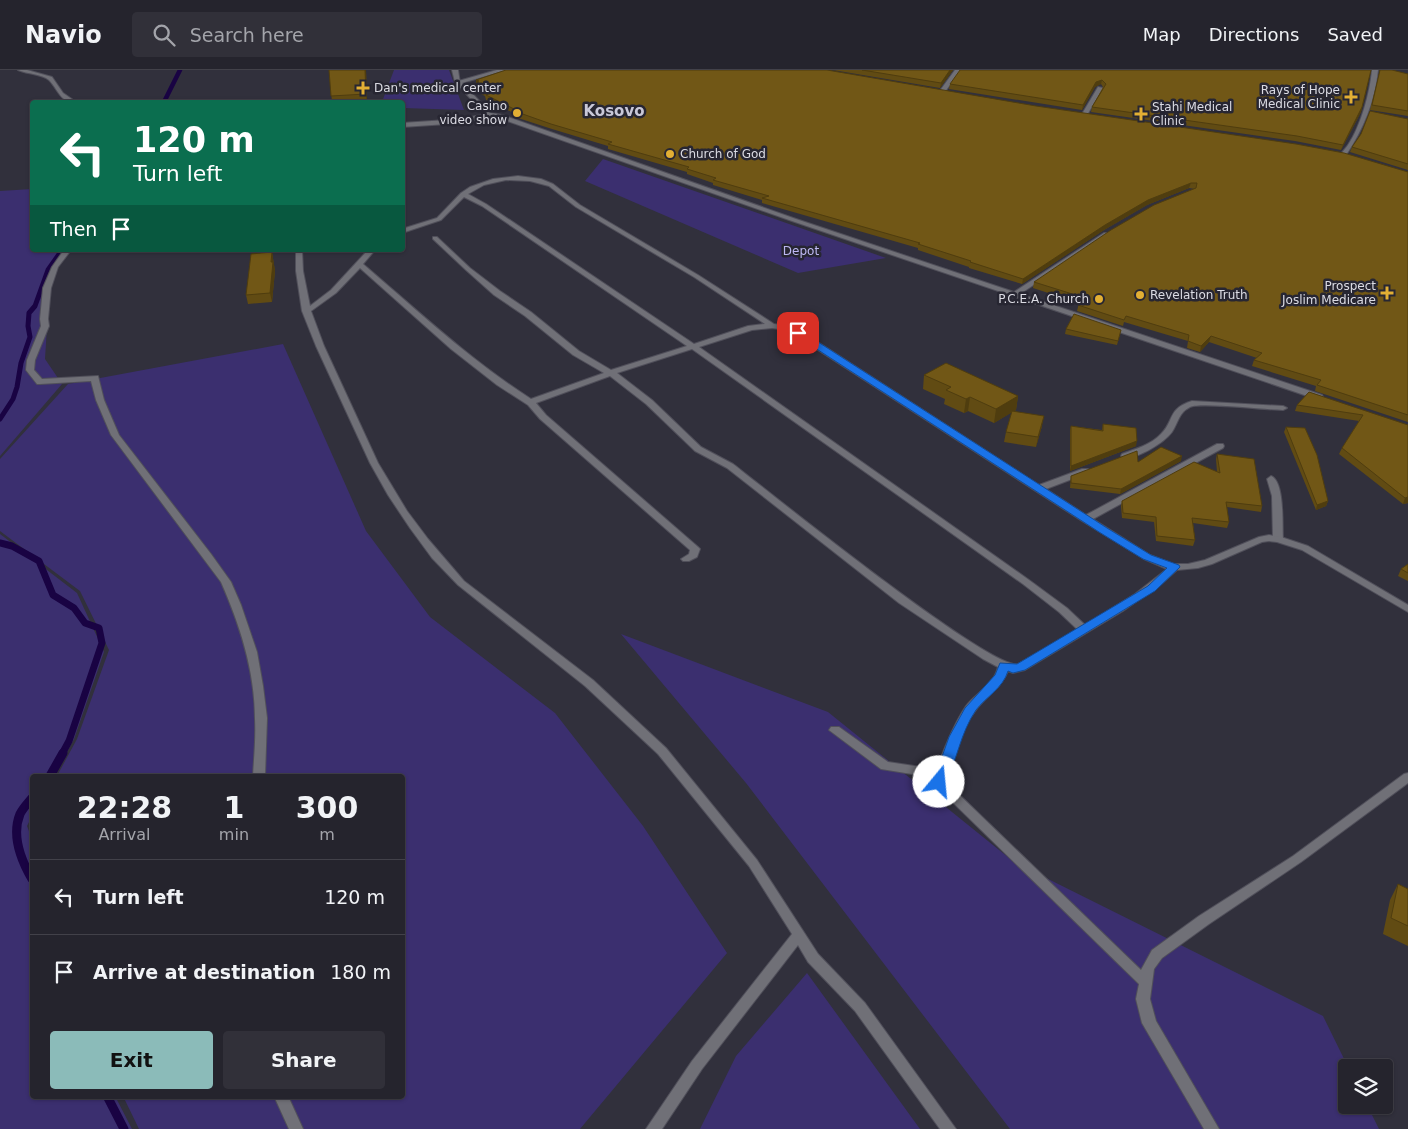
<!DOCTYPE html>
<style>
:root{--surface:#25242d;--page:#313039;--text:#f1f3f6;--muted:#a3a4aa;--line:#424149;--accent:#8bbbb9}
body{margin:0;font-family:"DejaVu Sans",sans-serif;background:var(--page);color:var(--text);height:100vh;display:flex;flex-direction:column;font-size:19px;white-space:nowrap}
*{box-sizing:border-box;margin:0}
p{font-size:16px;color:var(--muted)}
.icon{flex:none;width:28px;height:28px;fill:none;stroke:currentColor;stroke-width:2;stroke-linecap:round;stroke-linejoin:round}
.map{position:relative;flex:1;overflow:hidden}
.details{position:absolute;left:30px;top:704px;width:375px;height:325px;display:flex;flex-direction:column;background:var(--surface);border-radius:5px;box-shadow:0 1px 4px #0004,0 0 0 1px var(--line)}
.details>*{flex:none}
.hud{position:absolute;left:30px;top:30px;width:375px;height:152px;border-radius:5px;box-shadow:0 1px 4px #0004,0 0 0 1px var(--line);background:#0b6e4f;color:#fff;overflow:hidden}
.fabs{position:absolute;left:1338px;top:989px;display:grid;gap:10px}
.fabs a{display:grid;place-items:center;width:55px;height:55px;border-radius:5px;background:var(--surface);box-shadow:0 1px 4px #0004,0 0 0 1px var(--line);font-size:25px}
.pin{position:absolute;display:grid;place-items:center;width:42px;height:42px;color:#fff;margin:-21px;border-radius:10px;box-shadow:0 2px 8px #0006}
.me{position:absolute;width:55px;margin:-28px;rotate:17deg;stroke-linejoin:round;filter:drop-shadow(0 0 4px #0008)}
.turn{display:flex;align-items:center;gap:18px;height:105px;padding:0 20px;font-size:22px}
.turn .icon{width:65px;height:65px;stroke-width:2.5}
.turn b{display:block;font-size:35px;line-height:42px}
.then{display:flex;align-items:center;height:48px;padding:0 20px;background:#0003;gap:10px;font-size:19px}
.eta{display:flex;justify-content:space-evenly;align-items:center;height:85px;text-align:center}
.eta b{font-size:30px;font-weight:800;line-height:35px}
.primary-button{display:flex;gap:10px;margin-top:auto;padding:10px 20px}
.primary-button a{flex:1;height:58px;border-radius:5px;background:var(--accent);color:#111;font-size:20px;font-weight:800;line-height:58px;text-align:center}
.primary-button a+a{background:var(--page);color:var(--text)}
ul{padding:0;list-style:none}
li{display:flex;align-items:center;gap:15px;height:75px;padding:0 20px;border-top:1px solid var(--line)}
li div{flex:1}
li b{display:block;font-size:19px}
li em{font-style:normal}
header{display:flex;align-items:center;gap:30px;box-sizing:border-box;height:70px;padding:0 25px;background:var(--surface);border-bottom:1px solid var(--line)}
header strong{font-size:24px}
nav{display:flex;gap:28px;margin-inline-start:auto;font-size:18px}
.search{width:350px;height:45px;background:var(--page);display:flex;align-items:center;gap:12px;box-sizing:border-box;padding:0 18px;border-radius:5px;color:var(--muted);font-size:19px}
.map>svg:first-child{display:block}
.green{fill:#3b2f6f}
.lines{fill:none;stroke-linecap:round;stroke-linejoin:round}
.stream-far3{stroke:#190343;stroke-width:4.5}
.stream-far2{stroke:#190343;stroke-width:5}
.stream-far1{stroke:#190343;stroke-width:7}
.stream{stroke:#190343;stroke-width:9}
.lane-casing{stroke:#504f5a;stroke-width:2}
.street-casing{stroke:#504f5a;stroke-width:2}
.lane{fill:#707077;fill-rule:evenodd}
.street{fill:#707077;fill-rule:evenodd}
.wall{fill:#614b13}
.shaded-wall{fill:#4f3d0f}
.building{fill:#715716;stroke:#4f3d0f}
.route{fill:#1a73e8;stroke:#114b97}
.poi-dot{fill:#e2af34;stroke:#272632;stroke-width:2}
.labels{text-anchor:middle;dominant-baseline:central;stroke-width:5;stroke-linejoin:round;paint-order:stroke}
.far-poi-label{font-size:12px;fill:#dbdbe3;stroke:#272632;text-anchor:start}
.far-park-label{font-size:12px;fill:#beb9f4;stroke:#272632}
.far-quarter-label{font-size:15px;font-weight:bold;fill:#c9c8d8;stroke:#272632}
</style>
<header>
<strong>Navio</strong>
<div class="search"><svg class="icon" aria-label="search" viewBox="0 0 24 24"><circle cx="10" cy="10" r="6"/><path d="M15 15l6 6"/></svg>Search here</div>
<nav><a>Map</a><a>Directions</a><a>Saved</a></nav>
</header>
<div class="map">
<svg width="1408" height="1059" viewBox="0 0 1408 1059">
<rect width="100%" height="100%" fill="#31303c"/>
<path class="green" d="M394 0H449L464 40 403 38 402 32H382Z
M603 89 886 188 798 203 585 111Z
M32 119V180H68C46 203 48 258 45 289L62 314 0 386V121Z
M283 274 366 461 430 547 555 643 643 756 727 883 580 1059H139L123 1026H402V706H57L77 669 109 580 80 521 0 461V389L68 314Z
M0 464 77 523 104 582 74 669 54 706H32V746L27 756 32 769V1026H115L132 1059H0Z
M621 564 828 642 1014 792 1323 946 1348 997 1346 998V1035H1367L1379 1059H1010L746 713Z
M807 903 920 1059H700L736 986Z"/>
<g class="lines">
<path class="stream-far3" d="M164 32 180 0"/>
<path class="stream-far2" d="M0 349 13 329 17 317 21 293 30 267 28 256 29 243 35 236 48 200 62 180"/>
<path class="stream-far1" d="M0 473 12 476 39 491 53 525 74 538 85 553 99 558 102 573 69 671 62 684"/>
<path class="stream" d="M50 706 63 683
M32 728C28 733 23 738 20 744 11 766 21 790 32 809
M107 1026 124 1059"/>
<defs>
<path id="lane" d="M452 0H458L460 13 455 12Z
M1271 406C1285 412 1282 455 1283 469L1278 472 1273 469 1272 426 1267 409Z"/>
<path id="street" d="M18 0H27L52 7 63 23 76 32C61 34 58 19 49 10 42 4 27 4 18 0Z
M497 0H506L462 13 491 43 502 45 796 149 1014 222 1104 163H1108V165L1020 224 1322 325 1323 327 1322 329H1316L792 151 499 48 489 47 462 53 402 57V53L462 49 485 44 455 12Z
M955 0H961L944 23H940L939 22Z
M1372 0H1378C1375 31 1363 60 1346 85H1342L1341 84C1343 81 1346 78 1348 75 1361 56 1370 22 1372 0Z
M1098 17 1103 18 1087 45H1083L1082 44Z
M518 106 541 109 553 114 580 135 698 205 774 254 790 256 810 267 1039 415 1082 399H1088L1089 401 1088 403 1046 419 1086 445 1217 374H1223L1224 376 1223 378 1093 449 1150 485 1173 494H1188L1205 490 1259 467 1269 465 1281 467 1308 476 1408 535V542L1302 480 1277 472 1269 471 1262 472 1212 494 1198 498 1177 500 1161 514 1123 541 1025 600 1013 603 1008 601C1001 618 986 626 976 640 960 660 952 687 945 711L1141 900 1152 880 1199 846 1293 786 1404 704 1408 703V713L1301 792 1209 854 1162 888 1154 899 1150 929 1156 951 1219 1059H1204L1142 953 1136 929 1139 914 935 715 918 705 881 699 829 660 831 657H839L888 692 921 697 935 704C943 681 952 657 966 636 976 623 994 615 998 597L983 589 899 533 727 398 695 381 646 334 610 306 536 333 546 345 698 477 700 479 697 487 689 491H683L681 489 689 484 690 480 540 349 528 335 497 315 451 279 360 198 336 223 311 241 324 276 378 393 407 441 428 469 464 511 593 610 666 678 757 790 818 884 865 933 956 1059H940L855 941 808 892 798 875 702 999 662 1059H646L692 991 792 864 749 796 658 684 585 616 458 515 432 488 410 458 388 425 370 393 316 276 302 241 296 201V180H302L303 201 310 236 331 220 368 180H375L363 194C418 241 470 290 531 329L604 303 573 285 525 246 494 225 466 200 433 169V167H437L470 198 500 221 531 242 579 281 611 300 687 276 482 136 464 127 441 150 402 163V159L437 148 461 123 470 117 493 109ZM506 110 530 111 549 116 576 137 694 207 765 254 748 256 694 274 486 134 468 124 484 115ZM772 258 785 260 804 271 1082 451 1144 489 1167 499 1135 524 1085 555 1067 538 1029 510 699 277 752 260ZM692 279 1023 514 1059 542 1078 560 1018 594C991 601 768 421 733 394L701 377 652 330 617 303Z
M64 180H71L58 197 51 218 48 249 49 256 35 290 34 300 42 309 98 306 104 330 119 365 211 484 231 512 241 535 257 582 263 616 267 648 265 706H253C254 687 256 668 255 649 255 601 240 555 221 512L111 365 96 330 91 311 40 314H37L26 300 27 290 41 256 40 249 43 218 52 197Z
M1192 331 1283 336 1287 338 1283 340C1266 340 1201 332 1190 337 1179 342 1178 353 1172 362 1164 373 1136 390 1122 388L1121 386 1122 384C1135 379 1151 375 1161 364 1175 350 1167 339 1192 331Z
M274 1026H288L303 1059H289Z"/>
</defs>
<use href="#lane" class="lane-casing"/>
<use href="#street" class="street-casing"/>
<use href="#lane" class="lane"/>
<use href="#street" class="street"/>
</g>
<path class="wall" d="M329 0H366L367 32H332Z
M833 0H953L940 18Z
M1371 0 1361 42 1341 80 1295 71 1091 42 1092 37 1103 17 1101 14 1095 17 1082 40 949 19 950 14Z
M1380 0 1408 4V46L1370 40Z
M476 10 1408 102V352L1315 321 1316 316 1252 296 1254 290 1257 288 1209 272 1200 282 1187 278 1188 271 1124 252 1123 256 1077 241 1079 233 1033 218 1034 212 1195 119 1189 118 1147 135 1104 160 1022 214 969 198V197L918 180V178L762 133V130L713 115V113L687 104V102L608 79V76L552 59 518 48V45L486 30 485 26 479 23 478 18 477 17Z
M1408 49V100L1350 82 1352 77Z
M272 182 275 201 272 232 248 234 246 225Z
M1066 259 1120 264 1117 275 1065 264Z
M924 305 1018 326 1016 340 1013 342 1042 356 1036 377 1004 372 1006 362 1012 342 994 353 968 341 964 343 944 334 945 329 923 319Z
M1309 322 1408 355V433L1403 434 1339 384 1342 378 1359 351 1295 341 1297 335Z
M1103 354 1136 376 1070 401V360L1071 356 1102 360Z
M1286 357 1328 431 1326 436 1316 440 1284 362Z
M1217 384 1262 436 1261 442 1227 437 1229 452 1227 458 1193 453 1195 470 1193 476 1156 471 1154 452 1122 448 1121 436 1122 431 1217 402 1216 389Z
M1181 391 1120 424 1070 418 1071 406 1138 392Z
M1408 494V511L1398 506 1401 499Z
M1398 814 1408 819V876L1383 864 1390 830Z"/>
<path class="shaded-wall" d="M365 0H366L367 32 366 24Z
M950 0H953L940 18 941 13Z
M1102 10 1101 14 1095 17 1082 40 1083 35 1096 12Z
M1362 37 1361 42 1341 80 1343 75Z
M1191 113 1189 118 1147 135 1104 160 1022 214 1023 209 1105 155 1148 130Z
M272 182 275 201 272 232 270 223Z
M1211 266 1209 272 1200 282 1201 276Z
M1018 326 1016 340 994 353 996 339Z
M970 327 968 341 964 343 966 329Z
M1044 346 1042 356 1036 377 1038 367Z
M1137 371 1136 376 1070 401 1071 396Z
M1182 386 1181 391 1120 424 1121 419Z
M1408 427V433L1403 434 1405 428Z
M1328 431 1326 436 1316 440 1317 435Z"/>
<path class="building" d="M329 0H365L366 24 331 26Z
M506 0H827L1036 36 1296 74 1344 83 1408 102V345L1317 315 1321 310 1254 290 1262 283 1211 266 1201 276 1188 271 1189 265 1126 246 1124 250 1078 235 1082 227 1034 212 1111 160 1154 135 1196 118 1197 113H1191L1148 130 1105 155 1023 209 970 192 971 191 918 174 920 173 762 128 769 126 713 110 716 108 687 99 689 97 608 74 612 72 551 54 517 42H520L486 25 488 24 485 23 488 22 479 18 482 17 478 15 481 14 476 12 479 11 476 10Z
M862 0H950L941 13Z
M960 0H1371L1362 37 1343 75 1297 66 1092 37 1106 14 1102 10 1096 12 1083 35 950 14Z
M1380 0H1392L1408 4V41L1372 35Z
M1370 41 1408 49V94L1352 77 1361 64Z
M272 182 271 192H273L270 223 246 225 251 184Z
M1074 244 1121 260 1118 271 1066 259Z
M946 293 1018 326 996 339 970 327 966 329 946 320 951 317 924 305Z
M1309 322 1408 355V427L1405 428 1342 378 1363 345 1297 335Z
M1012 341 1044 346 1038 367 1006 362Z
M1103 354 1136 358 1137 371 1071 396V356L1103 361Z
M1286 357 1305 358 1317 385 1328 431 1317 435Z
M1161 377 1182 386 1121 419 1071 413V406L1137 381 1138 392Z
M1217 384 1254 389 1262 436 1226 432 1229 452 1192 448 1195 470 1157 466 1156 447 1123 443 1122 431 1194 392 1220 403Z
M1408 494V503L1401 499Z
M1398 814 1408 819V856L1391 848Z"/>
<path class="route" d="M795 261H801L1107 458 1151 485 1179 495 1180 497 1155 521 1025 600 1013 603 1008 601C1003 618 986 627 976 640 960 663 957 692 944 715H935L933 712 949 667 965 638 995 605 1000 593 1017 594 1148 516 1167 498 1143 489 1099 462 795 265Z"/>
<g class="poi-dot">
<path d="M360.5 10.5h5v5h5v5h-5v5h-5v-5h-5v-5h5z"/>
<path d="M1348.5 19.5h5v5h5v5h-5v5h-5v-5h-5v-5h5z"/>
<circle cx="517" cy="43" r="5"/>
<path d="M1138.5 36.5h5v5h5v5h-5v5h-5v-5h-5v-5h5z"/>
<circle cx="670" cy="84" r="5"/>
<path d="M1384.5 215.5h5v5h5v5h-5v5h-5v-5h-5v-5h5z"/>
<circle cx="1140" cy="225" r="5"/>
<circle cx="1099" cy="229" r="5"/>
</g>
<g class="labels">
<g class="far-poi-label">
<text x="374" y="18">Dan's medical center</text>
<text x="1340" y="20" text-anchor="end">Rays of Hope<tspan x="1340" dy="14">Medical Clinic</tspan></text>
<text x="507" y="36" text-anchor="end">Casino<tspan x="507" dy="14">video show</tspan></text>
<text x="1152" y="37">Stahi Medical<tspan x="1152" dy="14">Clinic</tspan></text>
<text x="680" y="84">Church of God</text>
<text x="1376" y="216" text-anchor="end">Prospect<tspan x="1376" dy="14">Joslim Medicare</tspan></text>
<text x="1150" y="225">Revelation Truth</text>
<text x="1089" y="229" text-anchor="end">P.C.E.A. Church</text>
</g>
<g class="far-park-label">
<text x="801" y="181">Depot</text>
</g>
<g class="far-quarter-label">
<text x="614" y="41">Kosovo</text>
</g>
</g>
</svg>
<div class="fabs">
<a><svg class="icon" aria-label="layers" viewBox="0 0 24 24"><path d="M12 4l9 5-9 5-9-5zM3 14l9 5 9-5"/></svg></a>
</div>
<div class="pin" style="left:798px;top:263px;background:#d93025"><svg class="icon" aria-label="arrive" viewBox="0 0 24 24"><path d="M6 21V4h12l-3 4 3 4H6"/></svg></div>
<svg class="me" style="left:939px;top:712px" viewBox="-20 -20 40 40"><circle r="19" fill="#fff"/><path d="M0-13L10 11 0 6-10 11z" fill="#1a73e8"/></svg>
<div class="hud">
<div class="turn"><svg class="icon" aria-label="left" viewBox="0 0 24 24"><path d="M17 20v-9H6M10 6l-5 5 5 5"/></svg><div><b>120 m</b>Turn left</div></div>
<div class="then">Then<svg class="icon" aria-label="arrive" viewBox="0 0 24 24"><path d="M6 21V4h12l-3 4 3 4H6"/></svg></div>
</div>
<section class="details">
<div class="eta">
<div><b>22:28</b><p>Arrival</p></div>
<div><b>1</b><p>min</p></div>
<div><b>300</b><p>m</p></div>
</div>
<ul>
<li><svg class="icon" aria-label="left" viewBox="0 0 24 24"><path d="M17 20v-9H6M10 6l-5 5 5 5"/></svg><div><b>Turn left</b></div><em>120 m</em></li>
<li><svg class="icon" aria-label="arrive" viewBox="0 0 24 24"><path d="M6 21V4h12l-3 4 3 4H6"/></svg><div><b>Arrive at destination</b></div><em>180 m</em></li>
</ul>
<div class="primary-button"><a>Exit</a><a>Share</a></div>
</section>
</div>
